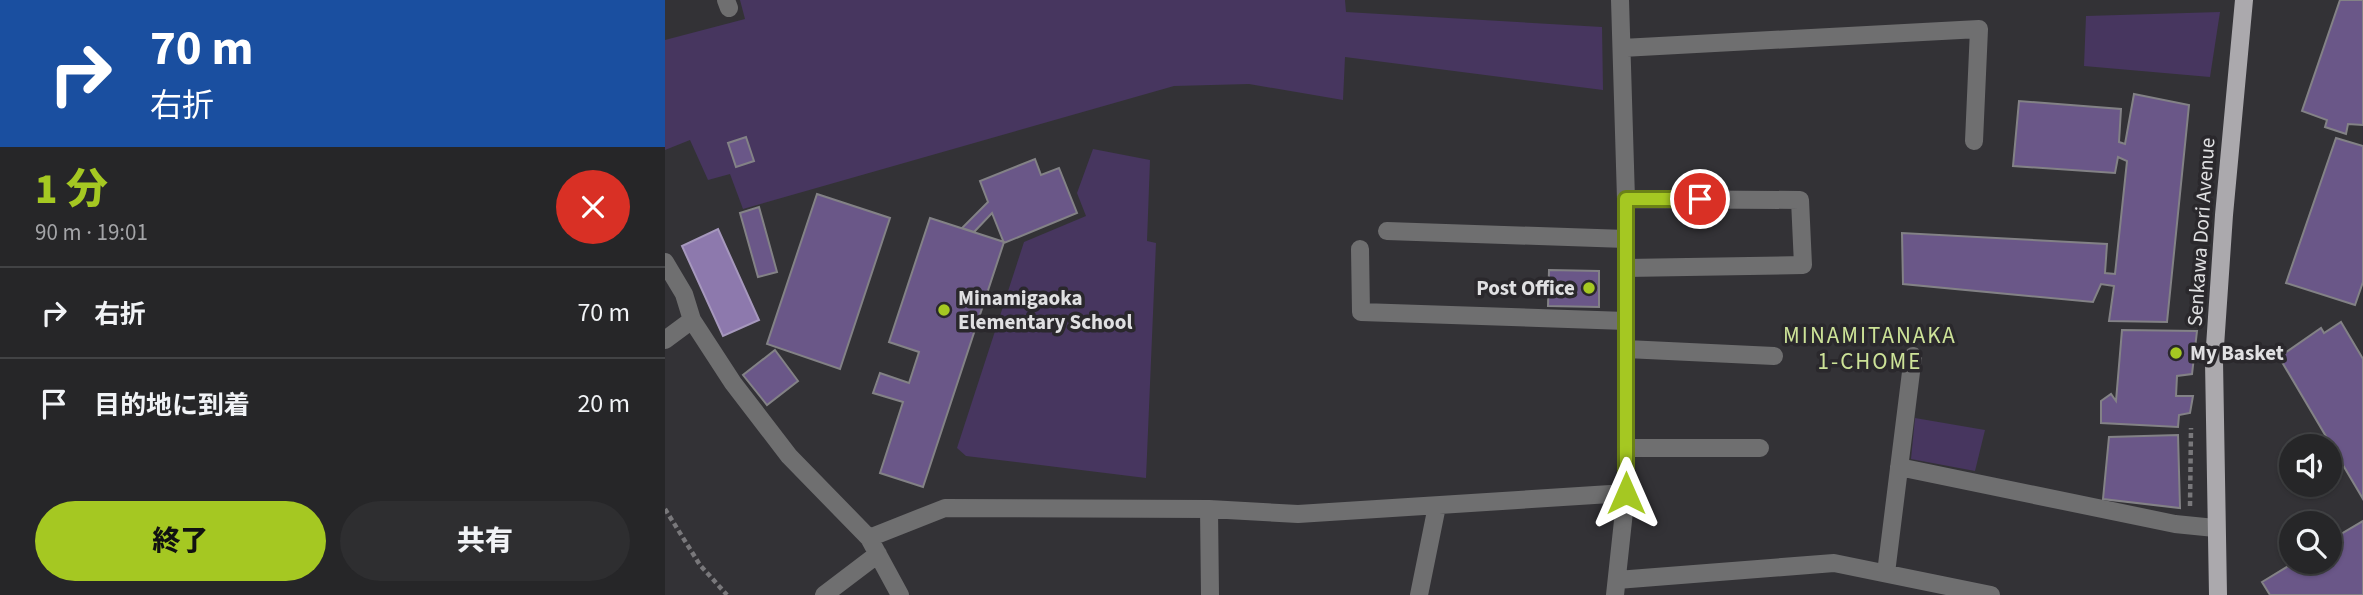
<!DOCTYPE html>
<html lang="ja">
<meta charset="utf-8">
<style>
:root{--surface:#262628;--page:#2e2e30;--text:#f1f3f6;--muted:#a4a5a8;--line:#424345;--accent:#a5c822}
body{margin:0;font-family:"Source Sans 3","Noto Sans JP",sans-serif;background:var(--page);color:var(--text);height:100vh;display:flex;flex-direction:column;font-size:26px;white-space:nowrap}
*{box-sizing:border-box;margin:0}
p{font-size:23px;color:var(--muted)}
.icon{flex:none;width:38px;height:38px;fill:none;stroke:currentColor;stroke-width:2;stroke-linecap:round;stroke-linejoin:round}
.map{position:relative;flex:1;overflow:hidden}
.details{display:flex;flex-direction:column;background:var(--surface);width:665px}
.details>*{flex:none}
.top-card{background:#1a4fa0;color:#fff;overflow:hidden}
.buttons{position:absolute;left:1614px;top:434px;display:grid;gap:14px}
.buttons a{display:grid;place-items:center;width:63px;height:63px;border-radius:50%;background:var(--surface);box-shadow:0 2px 5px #0004,0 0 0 2px var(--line);font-size:35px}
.pin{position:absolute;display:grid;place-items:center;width:60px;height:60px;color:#fff;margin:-30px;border:4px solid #fff;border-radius:50%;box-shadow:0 2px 7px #0007}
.me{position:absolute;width:77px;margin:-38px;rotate:0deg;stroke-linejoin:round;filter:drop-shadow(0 0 5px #0008)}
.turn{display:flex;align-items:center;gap:24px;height:147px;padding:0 35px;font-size:32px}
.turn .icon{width:91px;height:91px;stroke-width:2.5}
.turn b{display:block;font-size:49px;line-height:60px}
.round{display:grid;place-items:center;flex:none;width:74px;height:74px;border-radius:37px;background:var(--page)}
.overview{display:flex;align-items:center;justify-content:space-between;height:119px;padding:0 35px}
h1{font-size:42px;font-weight:800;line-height:52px;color:var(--accent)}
.action{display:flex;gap:14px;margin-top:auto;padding:14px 35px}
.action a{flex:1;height:80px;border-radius:42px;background:var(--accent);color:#111;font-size:28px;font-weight:800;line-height:80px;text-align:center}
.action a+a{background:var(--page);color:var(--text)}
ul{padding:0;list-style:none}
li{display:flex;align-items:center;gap:21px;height:91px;padding:0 35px;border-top:2px solid var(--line)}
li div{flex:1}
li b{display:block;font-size:26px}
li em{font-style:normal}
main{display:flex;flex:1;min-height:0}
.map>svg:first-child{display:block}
.green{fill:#47365f}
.water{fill:#8d79ad;stroke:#a698bd;stroke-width:2}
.building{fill:#6a5788;stroke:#838286;stroke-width:2}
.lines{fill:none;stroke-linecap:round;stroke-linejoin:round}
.path{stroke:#79787b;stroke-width:4.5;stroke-dasharray:5 3.5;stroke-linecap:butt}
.minor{stroke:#6f6f70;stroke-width:18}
.major{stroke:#aba9ad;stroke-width:18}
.route-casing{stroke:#6b8216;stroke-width:18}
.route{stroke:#a5c822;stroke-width:12}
.poi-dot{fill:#a5c822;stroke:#2a282c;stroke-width:2.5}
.labels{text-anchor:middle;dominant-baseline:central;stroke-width:7;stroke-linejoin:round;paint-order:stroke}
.street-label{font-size:21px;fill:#e0e0e2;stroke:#2a282c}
.poi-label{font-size:21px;font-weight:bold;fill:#e0e0e2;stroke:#2a282c;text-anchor:start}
.neighbourhood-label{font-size:23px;letter-spacing:2px;fill:#cde398;stroke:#2a282c}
</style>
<main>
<section class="details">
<div class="top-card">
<div class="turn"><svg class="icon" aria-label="right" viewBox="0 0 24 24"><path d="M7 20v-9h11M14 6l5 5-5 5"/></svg><div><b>70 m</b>右折</div></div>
</div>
<div class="overview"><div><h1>1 分</h1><p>90 m · 19:01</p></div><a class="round" style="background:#d93025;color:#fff"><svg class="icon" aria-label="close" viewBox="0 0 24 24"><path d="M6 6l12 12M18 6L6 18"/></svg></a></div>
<ul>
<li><svg class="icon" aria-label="right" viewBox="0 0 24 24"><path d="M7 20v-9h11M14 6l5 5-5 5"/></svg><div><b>右折</b></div><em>70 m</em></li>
<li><svg class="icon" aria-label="arrive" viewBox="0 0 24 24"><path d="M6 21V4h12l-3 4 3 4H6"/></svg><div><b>目的地に到着</b></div><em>20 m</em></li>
</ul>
<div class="action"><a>終了</a><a>共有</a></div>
</section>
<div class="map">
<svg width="1698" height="595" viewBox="0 0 1698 595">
<rect width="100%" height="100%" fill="#333236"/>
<path class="green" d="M75 0H680L681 12 937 27 938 90 680 57 678 100 584 84 509 86 78 209 65 174 43 180 25 140 0 150V40L80 19Z
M1555 12 1545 77 1419 66 1421 16Z
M428 149 485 160 482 241 491 243 481 478 301 456 292 448 359 242 421 216 412 193Z
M1250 418 1320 430 1310 471 1246 459Z"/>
<path class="water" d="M53 229 94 320 58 336 17 246Z"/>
<path class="building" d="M1675 0H1698V125L1683 124 1681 134 1660 127 1662 120 1637 111Z
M1469 94 1524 105 1502 322 1444 321 1449 286 1436 284 1428 302 1238 284 1237 233 1442 244 1440 273 1450 274 1462 161 1453 157 1450 173 1348 166 1354 101 1456 109 1454 142 1460 144Z
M81 137 89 161 71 167 63 143Z
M1671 138 1698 146V282L1690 305 1621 283Z
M370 159 376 175 394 168 412 213 339 243 327 213 309 232 297 228 323 202 315 181Z
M152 194 225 218 175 369 102 344Z
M94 207 112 272 93 277 75 213Z
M265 218 339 242 258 487 215 473 238 402 208 393 215 373 244 383 254 352 224 342Z
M884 270 934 271V307L883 306Z
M1676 322 1698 359V499L1614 357 1656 328 1659 333Z
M1457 330 1532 331 1527 374 1512 376 1511 396H1528L1525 413 1514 415 1513 427 1436 423V401L1446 394 1451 401Z
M110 350 133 381 102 405 78 375Z
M1513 435 1515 508 1438 499 1444 437Z
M1698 521V595H1605L1597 582 1630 562H1664V541Z"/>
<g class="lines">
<path class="path" d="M1525 506 1526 428
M0 509 35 565 62 595"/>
<path class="minor" d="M61 0 64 8
M957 48 1314 29 1309 141
M961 199 1135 200 1138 265 961 268
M722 231 961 239
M695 249 696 312 961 321
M0 262 19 294 27 320 68 383 124 456 204 538 235 595
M0 340 27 320
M961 349 1109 356
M961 448H1095
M1234 467 1510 524 1550 528
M544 509 545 595
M204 538 280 508 544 509 633 514 961 493
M1221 573 1248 356
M952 580 1169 563 1326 595
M159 595 213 554
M754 595 772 506
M950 595 961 493V199L955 0"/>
<path class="major" d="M1553 595 1549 361 1559 215 1579 0"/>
</g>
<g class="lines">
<defs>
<path id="route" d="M961 493V199H1035"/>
</defs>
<use href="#route" class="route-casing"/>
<use href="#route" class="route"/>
</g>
<g class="poi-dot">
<circle cx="924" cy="288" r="7"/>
<circle cx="279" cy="310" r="7"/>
<circle cx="1511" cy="353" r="7"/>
</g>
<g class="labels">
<g class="street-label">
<text transform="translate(1536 232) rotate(-86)">Senkawa Dori Avenue</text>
</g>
<g class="poi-label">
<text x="910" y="288" text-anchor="end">Post Office</text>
<text x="293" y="298">Minamigaoka<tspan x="293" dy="24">Elementary School</tspan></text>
<text x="1525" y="353">My Basket</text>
</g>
<g class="neighbourhood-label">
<text x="1205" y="335">MINAMITANAKA<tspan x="1205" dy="26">1-CHOME</tspan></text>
</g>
</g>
</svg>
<div class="buttons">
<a><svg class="icon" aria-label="sound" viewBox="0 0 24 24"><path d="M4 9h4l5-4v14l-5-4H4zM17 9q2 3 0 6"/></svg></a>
<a><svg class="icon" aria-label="search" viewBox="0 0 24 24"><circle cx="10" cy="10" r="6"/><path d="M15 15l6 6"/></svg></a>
</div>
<div class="pin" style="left:1035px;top:199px;background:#d93025"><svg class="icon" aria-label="arrive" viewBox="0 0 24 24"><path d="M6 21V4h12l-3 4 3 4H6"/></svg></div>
<svg class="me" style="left:961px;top:493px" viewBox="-20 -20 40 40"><path d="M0-17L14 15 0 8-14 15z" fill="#a5c822" stroke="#fff" stroke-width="4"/></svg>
</div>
</main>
